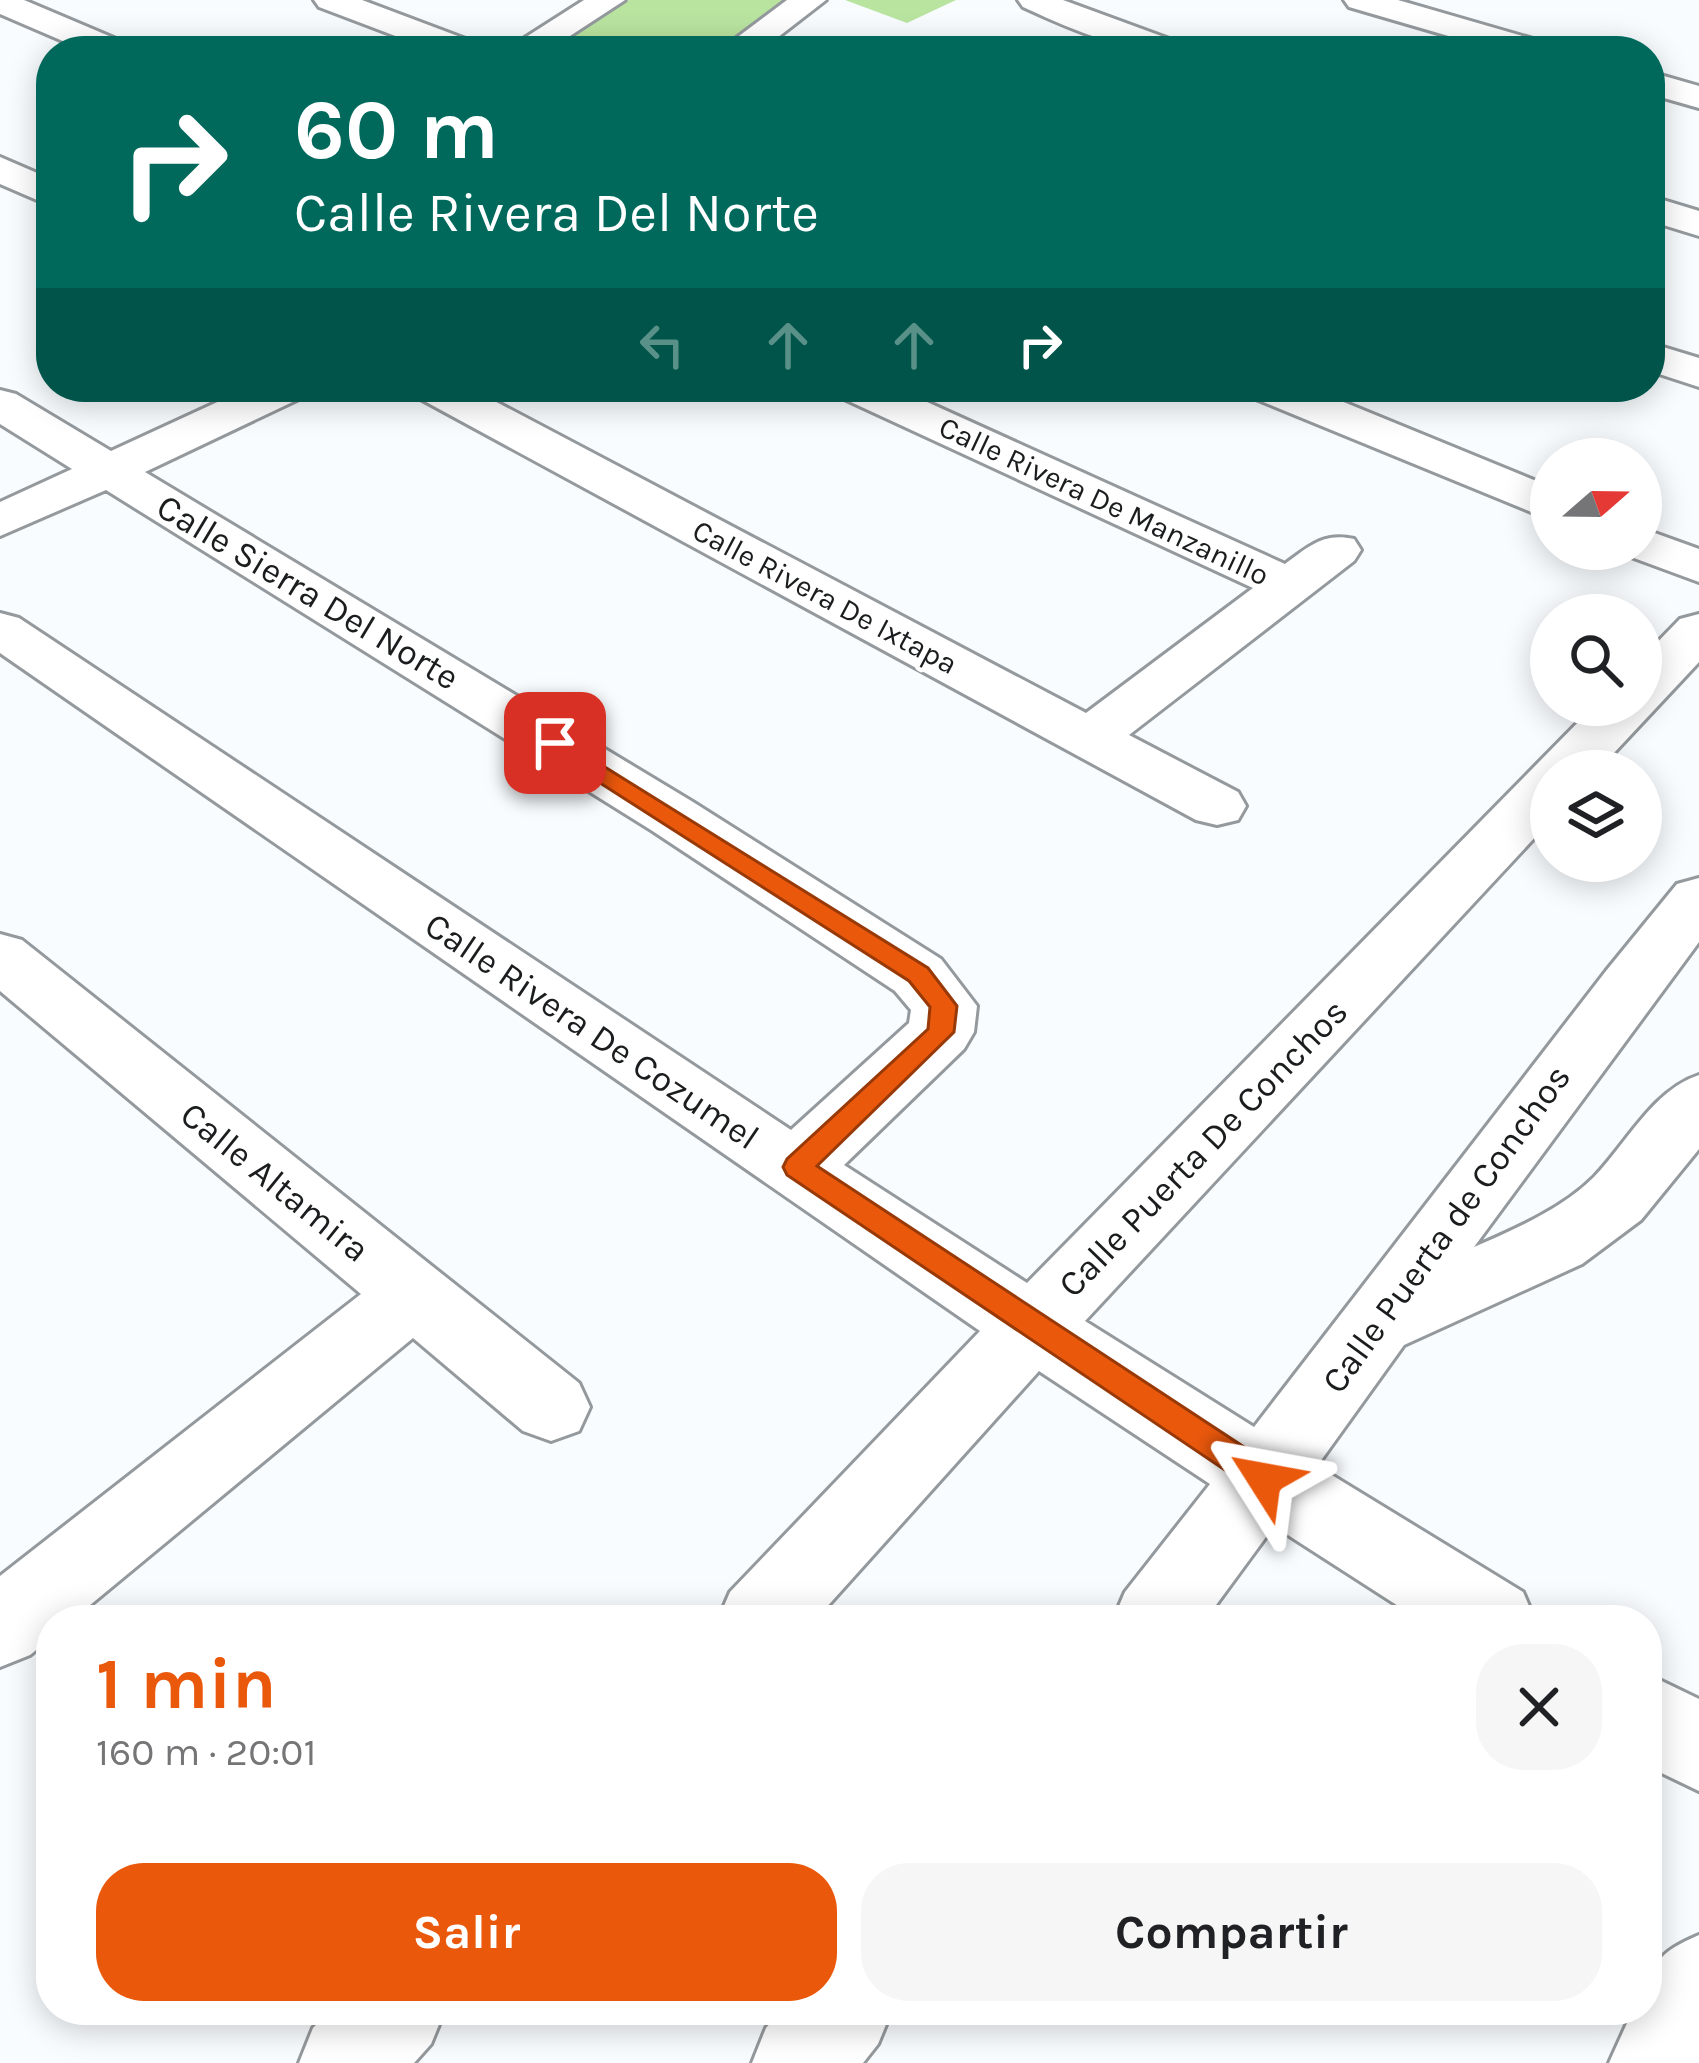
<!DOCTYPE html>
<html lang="es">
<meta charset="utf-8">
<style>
:root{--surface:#fff;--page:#f6f6f6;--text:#202124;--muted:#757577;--accent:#ea580c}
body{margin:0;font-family:Karla,sans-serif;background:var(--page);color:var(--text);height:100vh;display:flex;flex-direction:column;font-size:45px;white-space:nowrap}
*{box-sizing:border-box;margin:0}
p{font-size:39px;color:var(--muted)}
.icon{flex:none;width:66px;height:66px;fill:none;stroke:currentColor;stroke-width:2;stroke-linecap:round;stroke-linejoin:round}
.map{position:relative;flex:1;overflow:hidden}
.side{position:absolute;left:36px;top:1605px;width:1626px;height:420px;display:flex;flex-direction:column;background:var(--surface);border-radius:48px;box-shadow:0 6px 30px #0003}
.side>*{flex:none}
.banner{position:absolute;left:36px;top:36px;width:1629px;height:366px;border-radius:48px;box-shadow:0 6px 30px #0003;background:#00695c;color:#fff;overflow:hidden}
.needle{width:78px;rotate:70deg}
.controls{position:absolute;left:1530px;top:438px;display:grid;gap:24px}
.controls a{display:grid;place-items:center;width:132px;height:132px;border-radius:50%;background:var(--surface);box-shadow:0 6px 30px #0003;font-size:60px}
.pin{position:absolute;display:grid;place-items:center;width:102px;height:102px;color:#fff;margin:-51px;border-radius:24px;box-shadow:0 6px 18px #0006}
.me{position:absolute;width:132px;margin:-66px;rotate:304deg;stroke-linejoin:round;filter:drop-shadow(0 0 9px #0008)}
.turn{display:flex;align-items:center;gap:42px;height:252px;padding:0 60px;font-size:54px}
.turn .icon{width:156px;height:156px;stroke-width:2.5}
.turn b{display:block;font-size:84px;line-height:102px}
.lanes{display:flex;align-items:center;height:114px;padding:0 60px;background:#0003;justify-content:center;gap:60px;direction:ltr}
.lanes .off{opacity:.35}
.round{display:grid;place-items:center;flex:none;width:126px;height:126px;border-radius:48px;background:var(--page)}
.summary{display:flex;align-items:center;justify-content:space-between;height:204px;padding:0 60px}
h1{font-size:72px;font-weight:700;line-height:90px;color:var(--accent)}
.button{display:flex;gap:24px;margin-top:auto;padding:24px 60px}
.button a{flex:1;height:138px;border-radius:48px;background:var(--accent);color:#fff;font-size:48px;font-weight:700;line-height:138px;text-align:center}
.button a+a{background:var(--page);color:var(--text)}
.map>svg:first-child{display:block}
.green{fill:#b9e4a0}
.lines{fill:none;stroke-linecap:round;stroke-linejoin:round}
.minor-casing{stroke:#94999d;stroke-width:6}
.minor{fill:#fff;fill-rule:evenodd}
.route{fill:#ea580c;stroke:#983908;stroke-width:3}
.labels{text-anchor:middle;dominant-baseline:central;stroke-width:9;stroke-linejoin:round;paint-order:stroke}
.far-street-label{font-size:30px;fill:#1a1c1d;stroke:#fff}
.street-label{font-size:36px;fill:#1a1c1d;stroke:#fff}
</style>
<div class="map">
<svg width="1699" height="2063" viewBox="0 0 1699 2063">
<rect width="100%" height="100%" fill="#f8fcff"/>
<path class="green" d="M629 0H790L712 51H545Z
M845 0H956L907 23Z"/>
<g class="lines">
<defs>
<path id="minor" d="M0 0H24L128 44 134 51H86L0 14Z
M314 0H362L479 44 485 51H435L319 7Z
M584 0H625L547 51H504Z
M787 0H826L760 51H719Z
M1018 0H1063L1183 44 1189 51C1121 51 1084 35 1023 7Z
M1344 0H1398L1550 44 1556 51H1500L1349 7Z
M1650 72 1699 86V108L1650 94Z
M0 157 51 179V206L0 184Z
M1650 196 1699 211V236L1650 221Z
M1650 343 1699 358V387L1650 371Z
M250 387H310L303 397 145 472 693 802 941 959 977 1006 974 1032 964 1049 844 1165 1027 1283 1595 705H1641V659L1680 619 1699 614V662L1597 771H1551V820L1085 1321 1254 1427 1606 971 1677 884 1699 878V942L1474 1247C1515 1229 1562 1209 1594 1177 1627 1143 1653 1090 1699 1075V1149L1641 1220 1582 1264 1404 1345 1317 1466 1523 1592 1535 1620H1420L1274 1526 1205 1620H1113L1125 1592 1210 1484 1039 1371 815 1620H718L730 1592 980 1331 0 653V613L19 618 791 1130 909 1023 911 1010 895 991 651 830 106 490 0 536V502L72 469 0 424V390L16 394 111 451Z
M410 387H468L1086 713 1253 588 840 397 833 387H894L1285 564C1309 546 1324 532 1354 539L1361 550 1354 561 1129 735 1238 792 1246 806 1238 820 1217 825 1196 820 417 397Z
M1244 387H1307L1551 487V520L1251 397Z
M1641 528 1699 549V582L1623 554 1620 549H1641Z
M0 934 22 940 579 1383 590 1407 579 1431 551 1441 523 1431 413 1338 72 1620H51V1638L30 1655 0 1667V1576L361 1294 0 991Z
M1647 1674 1699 1699V1791L1647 1766Z
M1699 1935V2063H1609L1633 2010H1647C1647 1965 1659 1952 1699 1935Z
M330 2010H445L431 2044 414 2063H299L313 2028Z
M781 2010H892L878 2044 863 2063H752L766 2028Z"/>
</defs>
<use href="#minor" class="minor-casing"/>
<use href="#minor" class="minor"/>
</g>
<path class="route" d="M555 736 928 968 957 1006 954 1032 817 1166 1276 1468 1281 1479 1276 1489 1264 1493 1253 1489 787 1175 783 1167 787 1159 928 1029 930 1007 909 981 547 749V738Z"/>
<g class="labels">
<g class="far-street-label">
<text transform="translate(1104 501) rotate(25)">Calle Rivera De Manzanillo</text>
<text transform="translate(825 597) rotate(28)">Calle Rivera De Ixtapa</text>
</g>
<g class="street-label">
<text transform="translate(308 592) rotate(31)">Calle Sierra Del Norte</text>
<text transform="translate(592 1031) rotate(34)">Calle Rivera De Cozumel</text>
<text transform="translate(1203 1148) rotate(-46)">Calle Puerta De Conchos</text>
<text transform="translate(275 1182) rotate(39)">Calle Altamira</text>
<text transform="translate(1446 1229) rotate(-54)">Calle Puerta de Conchos</text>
</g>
</g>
</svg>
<div class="controls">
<a><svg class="needle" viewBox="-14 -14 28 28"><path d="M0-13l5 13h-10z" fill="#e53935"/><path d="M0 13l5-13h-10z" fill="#757577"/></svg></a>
<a><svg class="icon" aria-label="search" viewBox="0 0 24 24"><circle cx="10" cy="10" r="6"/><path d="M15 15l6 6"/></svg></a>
<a><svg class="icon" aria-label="layers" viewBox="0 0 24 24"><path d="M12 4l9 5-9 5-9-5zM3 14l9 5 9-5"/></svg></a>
</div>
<div class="pin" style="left:555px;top:743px;background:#d93025"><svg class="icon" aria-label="arrive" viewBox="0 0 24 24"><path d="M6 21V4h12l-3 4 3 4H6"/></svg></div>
<svg class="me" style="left:1264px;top:1479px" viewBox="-20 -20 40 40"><path d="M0-17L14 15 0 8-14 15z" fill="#ea580c" stroke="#fff" stroke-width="4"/></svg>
<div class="banner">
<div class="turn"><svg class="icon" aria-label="right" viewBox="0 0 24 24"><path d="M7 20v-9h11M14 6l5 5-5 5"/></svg><div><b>60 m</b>Calle Rivera Del Norte</div></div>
<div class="lanes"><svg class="icon off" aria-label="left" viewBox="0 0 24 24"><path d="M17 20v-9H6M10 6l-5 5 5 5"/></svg><svg class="icon off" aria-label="ahead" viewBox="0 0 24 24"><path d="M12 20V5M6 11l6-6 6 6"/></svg><svg class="icon off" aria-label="ahead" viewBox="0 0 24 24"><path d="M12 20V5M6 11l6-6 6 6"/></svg><svg class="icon" aria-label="right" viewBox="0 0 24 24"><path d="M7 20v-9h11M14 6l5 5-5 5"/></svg></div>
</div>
<section class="side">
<div class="summary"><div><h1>1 min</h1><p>160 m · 20:01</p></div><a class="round"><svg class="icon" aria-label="close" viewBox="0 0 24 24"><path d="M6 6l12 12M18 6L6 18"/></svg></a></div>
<div class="button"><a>Salir</a><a>Compartir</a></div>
</section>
</div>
